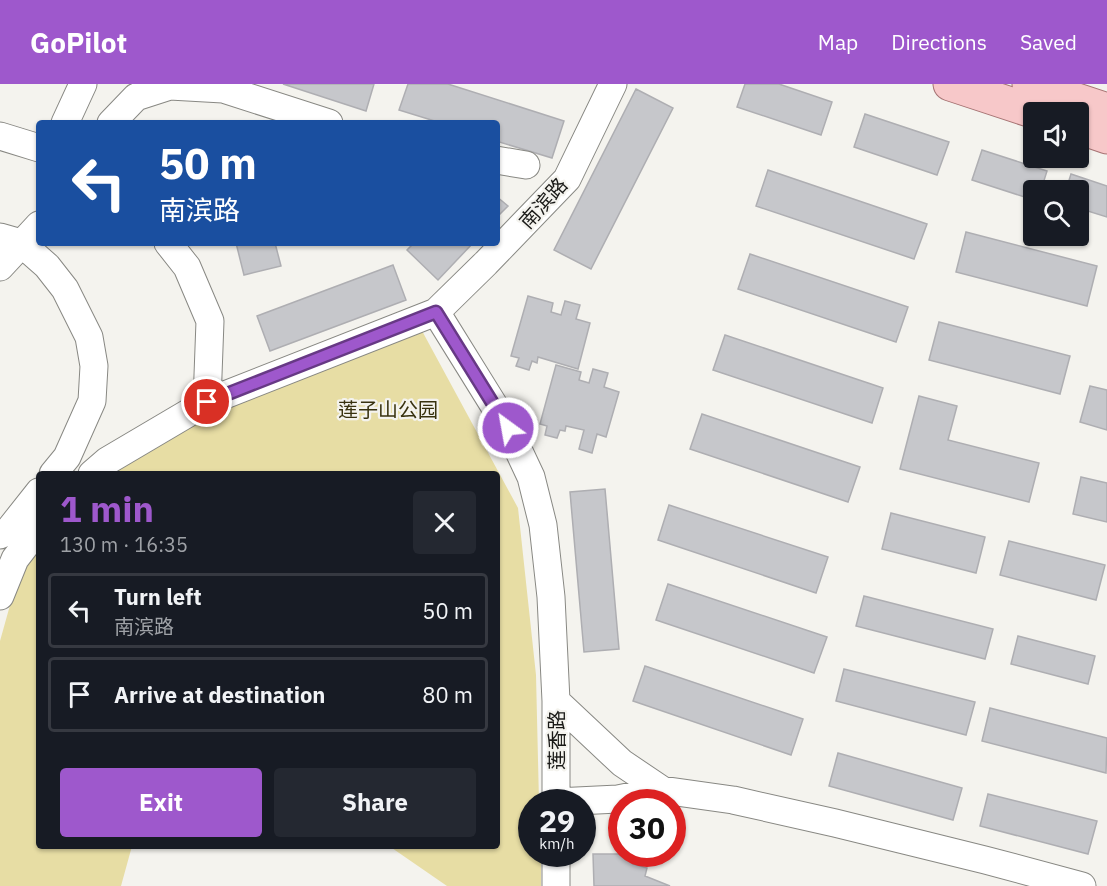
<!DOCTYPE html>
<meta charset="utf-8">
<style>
:root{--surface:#171b24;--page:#242831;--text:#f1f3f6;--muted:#9ea1a6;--line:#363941;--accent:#9e58cc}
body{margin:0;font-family:"IBM Plex Sans","Noto Sans SC",sans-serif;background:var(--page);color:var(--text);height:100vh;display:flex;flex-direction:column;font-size:22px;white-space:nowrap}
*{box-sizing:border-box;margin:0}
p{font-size:20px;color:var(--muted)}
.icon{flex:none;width:33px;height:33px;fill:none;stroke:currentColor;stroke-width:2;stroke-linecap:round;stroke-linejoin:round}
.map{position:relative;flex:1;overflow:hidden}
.side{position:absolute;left:36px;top:387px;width:464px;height:378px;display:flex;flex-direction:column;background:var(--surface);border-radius:6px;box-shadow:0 2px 4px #0004}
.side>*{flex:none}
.top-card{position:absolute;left:36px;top:36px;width:464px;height:126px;border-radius:6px;box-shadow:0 2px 4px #0004;background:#1a4fa0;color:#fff;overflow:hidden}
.fabs{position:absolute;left:1023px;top:18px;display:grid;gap:12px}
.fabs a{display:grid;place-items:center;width:66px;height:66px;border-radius:6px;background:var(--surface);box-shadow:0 2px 4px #0004;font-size:30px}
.speed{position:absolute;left:518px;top:705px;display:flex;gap:12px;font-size:30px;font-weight:700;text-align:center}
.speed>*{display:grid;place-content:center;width:78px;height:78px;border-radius:50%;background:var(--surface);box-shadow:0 2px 4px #0004;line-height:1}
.speed small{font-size:15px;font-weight:400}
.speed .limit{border:9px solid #d22;background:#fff;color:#111}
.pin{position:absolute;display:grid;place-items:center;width:51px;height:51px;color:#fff;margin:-26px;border:3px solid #fff;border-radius:50%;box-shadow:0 2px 6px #0007}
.me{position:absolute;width:66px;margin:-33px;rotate:328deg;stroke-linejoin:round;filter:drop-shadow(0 0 4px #0008)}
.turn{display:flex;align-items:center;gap:21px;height:126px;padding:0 24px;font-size:27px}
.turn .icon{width:78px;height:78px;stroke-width:2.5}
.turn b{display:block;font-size:42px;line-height:51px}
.round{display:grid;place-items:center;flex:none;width:63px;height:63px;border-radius:6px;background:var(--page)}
.headline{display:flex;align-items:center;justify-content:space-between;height:102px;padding:0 24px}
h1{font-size:36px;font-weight:800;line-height:45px;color:var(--accent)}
.button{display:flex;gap:12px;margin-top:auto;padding:12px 24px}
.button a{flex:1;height:69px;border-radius:6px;background:var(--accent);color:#fff;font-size:24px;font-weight:800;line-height:69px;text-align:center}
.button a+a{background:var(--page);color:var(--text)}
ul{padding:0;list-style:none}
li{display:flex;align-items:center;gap:18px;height:75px;margin:0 12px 9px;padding:0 12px;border:3px solid var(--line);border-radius:6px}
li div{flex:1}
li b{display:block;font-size:22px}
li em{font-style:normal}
header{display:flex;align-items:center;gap:36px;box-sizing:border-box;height:84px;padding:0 30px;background:var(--accent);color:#fff}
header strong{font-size:28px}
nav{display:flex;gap:33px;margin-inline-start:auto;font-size:21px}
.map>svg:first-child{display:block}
.green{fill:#e7dda4}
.building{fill:#c6c7cb;stroke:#aeaeb2;stroke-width:1.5}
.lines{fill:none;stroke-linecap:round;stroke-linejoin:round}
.minor-casing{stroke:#888883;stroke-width:29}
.major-casing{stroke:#a67373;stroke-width:35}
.minor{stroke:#fff;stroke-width:27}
.major{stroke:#f7c8c9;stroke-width:33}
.route-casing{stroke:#673985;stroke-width:15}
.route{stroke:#9e58cc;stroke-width:10}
.labels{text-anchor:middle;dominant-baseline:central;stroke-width:4.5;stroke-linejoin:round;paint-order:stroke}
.street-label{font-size:20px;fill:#191917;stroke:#f4f3ee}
.park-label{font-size:20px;fill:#38320f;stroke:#f4f3ee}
</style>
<header>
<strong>GoPilot</strong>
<nav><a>Map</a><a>Directions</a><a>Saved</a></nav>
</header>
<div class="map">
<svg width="1107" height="802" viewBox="0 0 1107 802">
<rect width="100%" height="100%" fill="#f4f3ee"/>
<path class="green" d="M421 245 518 424 536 591 539 718H531V770H541V802H447L389 762H496V390H108L202 332Z
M39 464V762H132L121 802H0V557L19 489Z"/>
<path class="building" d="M283 0H374L366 27Z
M408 0H448L564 37 552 74 496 57V39H441L399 26Z
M745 0H779L832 18 821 51 737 23Z
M636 5 673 24 591 185 554 166Z
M865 30 949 58 937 91 854 63Z
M982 66 1047 87 1041 106H1034V116L972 96Z
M768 86 927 140 914 175 756 122Z
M1071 90 1107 102V133L1078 124V106H1066Z
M496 112 508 122 496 134Z
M966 148 1097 182 1087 222 956 188Z
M236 159H275L281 182 244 191Z
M414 159H473L438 196 407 166Z
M750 170 908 223 896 258 738 205Z
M393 181 406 216 270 267 257 232Z
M528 212 553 219 551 228 561 231 565 217 580 221 576 235 590 239 578 285 538 273 537 279 532 277 529 286 516 282 519 274 511 272Z
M939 238 1070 272 1060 310 929 276Z
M725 251 883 304 872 339 713 286Z
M556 281 581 288 579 296 589 299 593 285 608 289 604 303 619 308 606 353 597 350 592 369 579 365 584 346 566 342 565 347 560 346 557 354 545 351 547 342 540 340Z
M1090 302 1107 306V346L1080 338Z
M919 312 957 322 948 356 1039 379 1029 418 900 385Z
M702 330 860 383 848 418 690 365Z
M1081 393 1107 399V438L1073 430Z
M605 405 619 565 584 568 570 408Z
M669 421 828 473 816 509 658 456Z
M891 429 985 453 976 489 882 465Z
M1009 457 1105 481 1096 516 1000 491Z
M668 500 827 553 814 589 656 536Z
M864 512 993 545 985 575 856 542Z
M1018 552 1095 572 1088 600 1011 580Z
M645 582 803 635 791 671 633 617Z
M844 585 975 618 966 651 836 617Z
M990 624 1107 654 1106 689 982 657Z
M838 669 962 704 953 736 829 702Z
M988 710 1097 737 1088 770 980 742Z
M593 770H633V780L647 784 645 792 670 802H594Z"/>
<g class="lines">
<defs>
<path id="minor" d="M65 39 83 0
M111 39 136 13 170 2 223 5 329 39
M0 52 39 64
M496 76 526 81
M0 153 21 159 47 182 65 205 89 253 94 282 92 317 67 373 53 390
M168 159 187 183 210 237 207 318
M0 183 39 141
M436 228 508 344 531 393 543 441 551 513 556 617V718
M92 390 107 377 207 318 436 228 486 179 567 95 613 0
M0 451 9 446 39 408
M0 512 15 475 39 444
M556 617 622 679 662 706
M556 718 618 715 662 706 733 716 835 739 985 776 1082 802
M556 770V802"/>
<path id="major" d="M950 0 1035 28
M1029 0 1107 26
M1078 43 1107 53"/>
</defs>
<use href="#minor" class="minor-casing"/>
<use href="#major" class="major-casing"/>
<use href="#minor" class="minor"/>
<use href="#major" class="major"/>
</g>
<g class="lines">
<defs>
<path id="route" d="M207 318 436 228 508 344"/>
</defs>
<use href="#route" class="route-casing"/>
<use href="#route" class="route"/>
</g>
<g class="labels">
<g class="street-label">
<text transform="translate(543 119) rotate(-48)">南滨路</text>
<text transform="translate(556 656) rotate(-90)">莲香路</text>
</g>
<g class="park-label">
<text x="388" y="325">莲子山公园</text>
</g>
</g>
</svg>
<div class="fabs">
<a><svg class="icon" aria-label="sound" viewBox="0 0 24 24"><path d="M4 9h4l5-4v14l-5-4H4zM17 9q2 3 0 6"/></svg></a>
<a><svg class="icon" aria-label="search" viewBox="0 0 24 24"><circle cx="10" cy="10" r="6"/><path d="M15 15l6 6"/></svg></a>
</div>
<div class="speed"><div>29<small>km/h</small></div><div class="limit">30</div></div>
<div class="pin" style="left:207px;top:318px;background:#d93025"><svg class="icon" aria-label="arrive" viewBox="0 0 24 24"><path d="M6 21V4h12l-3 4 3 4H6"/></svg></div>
<svg class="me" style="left:508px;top:344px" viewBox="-20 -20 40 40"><circle r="17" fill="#9e58cc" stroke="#fff" stroke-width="3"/><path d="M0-11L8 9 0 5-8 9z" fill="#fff"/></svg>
<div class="top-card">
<div class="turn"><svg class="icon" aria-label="left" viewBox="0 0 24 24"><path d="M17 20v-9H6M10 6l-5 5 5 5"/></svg><div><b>50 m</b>南滨路</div></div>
</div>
<section class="side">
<div class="headline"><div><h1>1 min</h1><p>130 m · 16:35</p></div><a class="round"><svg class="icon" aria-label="close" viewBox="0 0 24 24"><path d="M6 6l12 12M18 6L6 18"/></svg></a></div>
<ul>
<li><svg class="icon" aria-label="left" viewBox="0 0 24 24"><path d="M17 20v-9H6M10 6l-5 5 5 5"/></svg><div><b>Turn left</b><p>南滨路</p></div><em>50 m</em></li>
<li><svg class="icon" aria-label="arrive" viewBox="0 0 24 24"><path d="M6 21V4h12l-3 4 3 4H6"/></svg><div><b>Arrive at destination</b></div><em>80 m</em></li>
</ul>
<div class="button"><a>Exit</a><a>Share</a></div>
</section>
</div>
